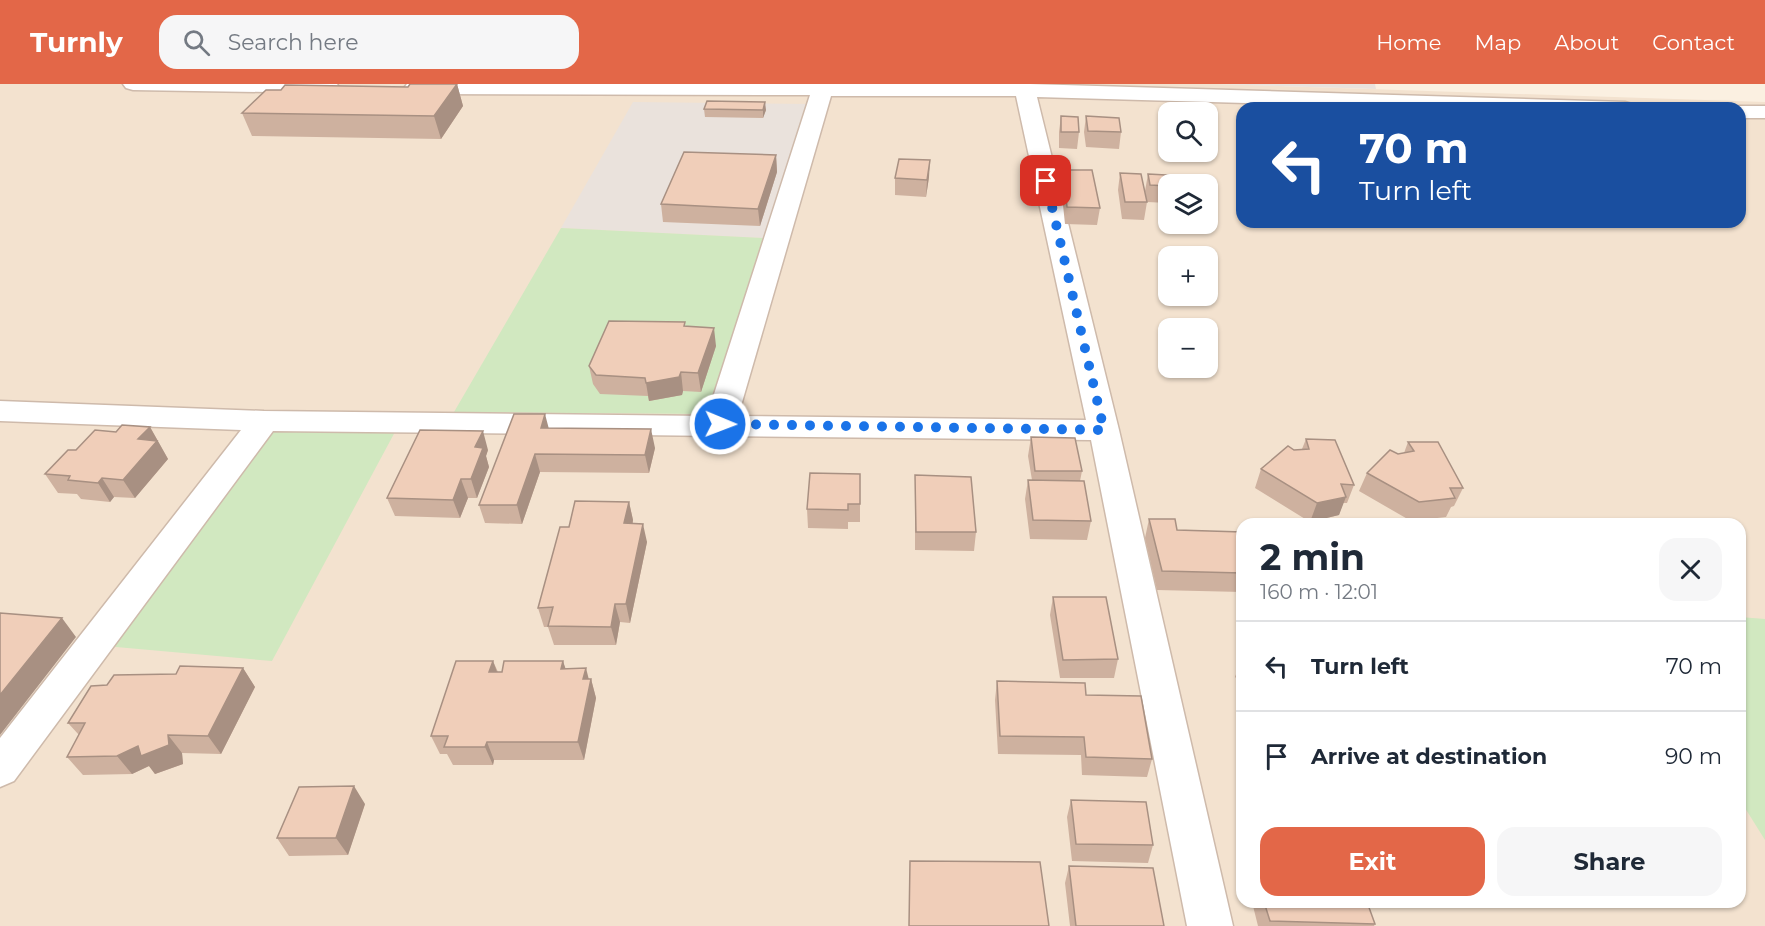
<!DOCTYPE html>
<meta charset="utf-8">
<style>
:root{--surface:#fff;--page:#f6f6f7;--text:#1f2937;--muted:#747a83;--line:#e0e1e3;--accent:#e36748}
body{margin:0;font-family:Montserrat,sans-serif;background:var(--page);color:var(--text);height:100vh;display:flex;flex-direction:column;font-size:22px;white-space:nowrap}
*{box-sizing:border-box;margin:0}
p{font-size:20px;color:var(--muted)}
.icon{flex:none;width:33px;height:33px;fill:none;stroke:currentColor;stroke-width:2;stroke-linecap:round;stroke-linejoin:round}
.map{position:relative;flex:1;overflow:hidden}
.sheet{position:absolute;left:1236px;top:434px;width:510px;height:390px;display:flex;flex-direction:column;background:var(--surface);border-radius:18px;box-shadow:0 2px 4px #0004}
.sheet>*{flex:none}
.top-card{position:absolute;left:1236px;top:18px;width:510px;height:126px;border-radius:18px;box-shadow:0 2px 4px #0004;background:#1a4fa0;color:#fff;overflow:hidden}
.tools{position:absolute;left:1158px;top:18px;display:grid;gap:12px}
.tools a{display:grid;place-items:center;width:60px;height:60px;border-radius:12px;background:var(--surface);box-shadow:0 2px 4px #0004;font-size:30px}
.pin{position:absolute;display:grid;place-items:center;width:51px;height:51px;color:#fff;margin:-26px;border-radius:12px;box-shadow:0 3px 9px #0006}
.me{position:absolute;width:66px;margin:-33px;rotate:91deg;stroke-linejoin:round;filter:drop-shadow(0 0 4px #0008)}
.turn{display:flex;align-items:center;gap:21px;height:126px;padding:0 24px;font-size:27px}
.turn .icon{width:78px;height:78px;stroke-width:2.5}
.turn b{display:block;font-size:42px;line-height:51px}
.round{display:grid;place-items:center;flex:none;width:63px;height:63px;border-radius:18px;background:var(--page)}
.head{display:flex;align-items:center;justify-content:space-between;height:102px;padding:0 24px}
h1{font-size:36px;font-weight:700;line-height:45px}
.button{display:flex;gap:12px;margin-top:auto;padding:12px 24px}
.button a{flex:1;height:69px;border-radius:18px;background:var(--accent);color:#fff;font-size:24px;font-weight:700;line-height:69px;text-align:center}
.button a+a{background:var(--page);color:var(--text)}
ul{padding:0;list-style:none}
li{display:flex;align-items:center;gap:18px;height:90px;padding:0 24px;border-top:2px solid var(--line)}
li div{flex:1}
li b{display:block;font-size:22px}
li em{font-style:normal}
header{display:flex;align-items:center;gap:36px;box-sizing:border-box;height:84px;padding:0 30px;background:var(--accent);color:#fff}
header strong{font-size:28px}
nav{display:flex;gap:33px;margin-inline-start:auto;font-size:21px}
.search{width:420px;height:54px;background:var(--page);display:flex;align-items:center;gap:15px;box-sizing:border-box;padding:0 21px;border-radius:18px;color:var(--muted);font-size:22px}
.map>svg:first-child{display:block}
.residential{fill:#f3e2cf;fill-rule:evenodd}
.industrial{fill:#eae2dc}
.green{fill:#d1e8c0}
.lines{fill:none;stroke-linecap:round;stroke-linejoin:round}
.minor-casing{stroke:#cebaab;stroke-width:3}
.minor{fill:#fff;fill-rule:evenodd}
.wall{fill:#ceb19f}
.shaded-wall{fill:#a89082}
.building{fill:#f0ceb9;stroke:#a89082;stroke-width:1.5}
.route{stroke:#1a73e8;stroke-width:10;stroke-dasharray:0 18}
</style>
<header>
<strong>Turnly</strong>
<div class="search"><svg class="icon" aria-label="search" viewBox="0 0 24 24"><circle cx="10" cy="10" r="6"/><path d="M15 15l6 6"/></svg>Search here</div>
<nav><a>Home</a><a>Map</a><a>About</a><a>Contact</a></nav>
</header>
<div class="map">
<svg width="1765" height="842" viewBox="0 0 1765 842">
<rect width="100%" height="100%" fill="#fbf0e1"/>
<path class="residential" d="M0 0H1216L1765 18V842H0ZM1242 24H1740V138H1242ZM1168 28H1208V68H1168ZM1168 100H1208V140H1168ZM1168 172H1208V212H1168ZM1168 244H1208V284H1168ZM1242 440H1740V818H1242Z"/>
<path class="industrial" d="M1216 0H1375L1376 5Z
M633 18 807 20 763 154 561 144Z"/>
<path class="green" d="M561 144 763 154 707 330 454 328Z
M270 344 396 346 272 577 105 562Z
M1740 533 1765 535V756L1740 716Z"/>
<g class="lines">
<defs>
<path id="minor" d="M123 0H337L339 3 336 7 329 9 133 6 126 4Z
M407 0H1030L1625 18 1632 20 1636 24H1417L1037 13 1119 346 1233 842H1187L1091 356 273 347 14 697 0 703V654L241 346 0 337V317L264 327 707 332 810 11 414 10 407 8 404 4ZM831 12H1016L1086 336 738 332Z
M1740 22H1765V34H1740V24H1732Z"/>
</defs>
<use href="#minor" class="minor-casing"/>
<use href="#minor" class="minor"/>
</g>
<path class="wall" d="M457 0 463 22 441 55 252 52 242 29 281 6 408 3Z
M704 25 766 26 763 34 705 33Z
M1061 32 1079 48 1077 65 1059 64V48Z
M1086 32 1121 48 1119 65 1086 63 1084 48Z
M1163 41 1168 42V68H1193L1192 71H1164L1160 58Z
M776 71 777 88 760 142 663 138 661 120Z
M1063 86 1100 124 1097 141 1065 140 1061 102Z
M1120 89 1146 114 1145 107 1148 90 1168 100V119L1147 118 1144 136 1122 135 1118 106Z
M929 93 926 113 895 111V94Z
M686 242 716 262 701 308 683 307 682 311 649 317 648 312 600 310 593 300 589 282Z
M150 343 168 375 135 414 114 413 110 418 81 415 77 410 58 409 45 390 76 366 116 348Z
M549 344 655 364 649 389 540 388 522 440 485 439 479 421Z
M1031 353 1082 387 1080 397 1091 437 1087 456 1030 455 1025 415 1028 396H1032L1028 372Z
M1306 355 1354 401 1347 419H1343L1339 431 1310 438 1255 404 1261 385 1294 366 1302 365Z
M1408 358 1463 404 1454 422 1451 423 1446 433 1411 437 1359 407 1367 389 1398 370 1404 369Z
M488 366 486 372 489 383 477 414H468L460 434 395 432 387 414Z
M860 390V438H848V445L808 444 807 425Z
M915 391 976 448 974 467 915 466Z
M629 418 633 436V439L647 458 630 539 620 538 616 561H554L548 543H544L538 524 569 443Z
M1149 435 1177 446 1242 448V508L1157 506 1145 454Z
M1053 513 1118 575 1114 594H1060L1050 531Z
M1242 574V599L1235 593Z
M493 577 498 588H502L563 577 565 585 589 595H591L596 614 584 676H494L493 681H453L447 670H440L431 652Z
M243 584 255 603 221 670 182 669 183 680 155 690 149 682 132 690 83 691 67 673 79 651 68 639 107 601 176 590Z
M997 597 1086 611 1152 675 1147 693 1082 691 1081 671 998 670 995 616Z
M1071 716 1153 761 1148 779 1072 777 1067 733Z
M365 720 348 771 289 772 277 754Z
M1242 745V780L1236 759Z
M1069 782 1164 842H1070L1065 799Z
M1252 818H1367L1375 840 1374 842H1258Z"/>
<path class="shaded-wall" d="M457 0 463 22 441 55 434 32Z
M765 18 766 26 763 34V26Z
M776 71 777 88 760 142 758 125Z
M930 76 929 93 926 113 927 96Z
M714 244 716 262 701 308 698 289Z
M681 288 683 307 682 311 649 317 646 299Z
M545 330 550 349 541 344Z
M150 343 168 375 135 414 123 396 138 355Z
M651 345 655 364 649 389 645 371Z
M483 347 488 366 486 372 489 383 477 414 471 395 475 363Z
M535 370 540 388 522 440 517 421Z
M102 394 114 413 110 418 98 399Z
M461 395 468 414 460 434 453 416Z
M1346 413 1339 431 1310 438 1317 419Z
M629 418 633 436 628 458 624 439Z
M643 440 647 458 630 539 626 520Z
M615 520 620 538 616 561 611 543Z
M62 534 76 553 0 651V611Z
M493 577 500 596 489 588Z
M563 577 569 595 561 585Z
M243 584 255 603 221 670 208 652Z
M586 584 590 600 591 595 596 614 584 676 578 658 583 595Z
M168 651 182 669 183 680 155 690 149 682 132 690 117 672 138 662Z
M487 658 494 676 493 681 485 663Z
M354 702 365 720 348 771 336 754Z"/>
<path class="building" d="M410 0H457L434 32 242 29 266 6H281L285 1 408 3Z
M707 17 765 18 763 26 704 25Z
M1061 32 1078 33 1079 48H1061Z
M1086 32 1119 34 1121 48 1088 47Z
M1163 41 1168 42V54H1167Z
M684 68 776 71 758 125 661 120Z
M899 75 930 76 927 96 895 94Z
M1063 86H1092L1100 124 1067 123Z
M1120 89 1141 90 1147 118H1125Z
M1148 90 1202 93 1204 100H1168V102L1150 101Z
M609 237 685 238 684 242 714 244 698 289 681 288 679 293 646 299 645 294 596 291 589 282Z
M514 330H545L541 344 651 345 645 371 535 370 517 421H479Z
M122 341 150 343 138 355 157 357 123 396 102 394 98 399 68 396 70 392 45 390 68 366H76L95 346 116 348Z
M420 346 483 347 475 363 483 364 471 395H461L453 416 387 414Z
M1031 353 1075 354 1082 387H1035Z
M1306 355 1335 356 1354 401 1341 400 1346 413 1317 419 1261 385 1288 362 1294 366 1309 365Z
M1408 358H1438L1463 404H1450L1455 414 1419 418 1367 389 1390 366 1398 370 1414 367Z
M810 389 860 390V420H848V426L807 425Z
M915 391 971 393 976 448H916Z
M1028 396 1084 397 1091 437 1033 436Z
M575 417 629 418 624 439 643 440 626 520H615L611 543 548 542 553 523 538 524 560 443H569Z
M1149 435H1175L1177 446 1242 448V489L1162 487Z
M1053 513H1106L1118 575 1063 576Z
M0 529 62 534 0 611Z
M456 577H493L489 588H502L504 577H563L561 585 586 584 583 595H591L578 658H487L485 663H444L448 652H431Z
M180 582 243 584 208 652 168 651 169 661 141 672 138 662 117 672 67 673 85 639H68L91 602 107 601 114 591 176 590Z
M997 597 1085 599 1086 611 1141 612 1152 675 1086 673 1084 653 1000 652Z
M354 702 336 754H277L299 703Z
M1071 716 1146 718 1153 761 1076 760Z
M910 777 1040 778 1049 842H909Z
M1069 782 1153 784 1164 842H1076Z
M1264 818H1367L1375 840 1270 837Z"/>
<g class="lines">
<path class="route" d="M720 340 1104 346 1046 97"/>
</g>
</svg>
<div class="tools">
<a><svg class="icon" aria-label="search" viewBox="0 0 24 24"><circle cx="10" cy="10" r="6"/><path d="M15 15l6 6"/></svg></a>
<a><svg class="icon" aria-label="layers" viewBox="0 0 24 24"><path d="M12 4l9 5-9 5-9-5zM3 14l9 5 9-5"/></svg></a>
<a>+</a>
<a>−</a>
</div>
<div class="pin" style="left:1046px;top:97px;background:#d93025"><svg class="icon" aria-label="arrive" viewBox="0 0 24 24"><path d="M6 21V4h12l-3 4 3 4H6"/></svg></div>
<svg class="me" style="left:720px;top:340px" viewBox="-20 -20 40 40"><circle r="17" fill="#1a73e8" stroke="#fff" stroke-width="3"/><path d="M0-11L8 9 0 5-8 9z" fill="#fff"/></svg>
<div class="top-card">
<div class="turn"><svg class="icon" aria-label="left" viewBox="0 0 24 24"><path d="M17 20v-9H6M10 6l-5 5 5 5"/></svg><div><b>70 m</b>Turn left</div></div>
</div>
<section class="sheet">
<div class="head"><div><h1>2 min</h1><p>160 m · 12:01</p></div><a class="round"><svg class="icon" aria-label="close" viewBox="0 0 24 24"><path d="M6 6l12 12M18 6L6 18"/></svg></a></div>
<ul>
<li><svg class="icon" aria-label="left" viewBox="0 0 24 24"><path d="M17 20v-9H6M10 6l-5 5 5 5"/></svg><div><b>Turn left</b></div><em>70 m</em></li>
<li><svg class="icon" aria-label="arrive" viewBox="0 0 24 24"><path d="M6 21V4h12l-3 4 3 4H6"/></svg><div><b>Arrive at destination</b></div><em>90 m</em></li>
</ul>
<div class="button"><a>Exit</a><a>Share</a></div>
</section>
</div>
